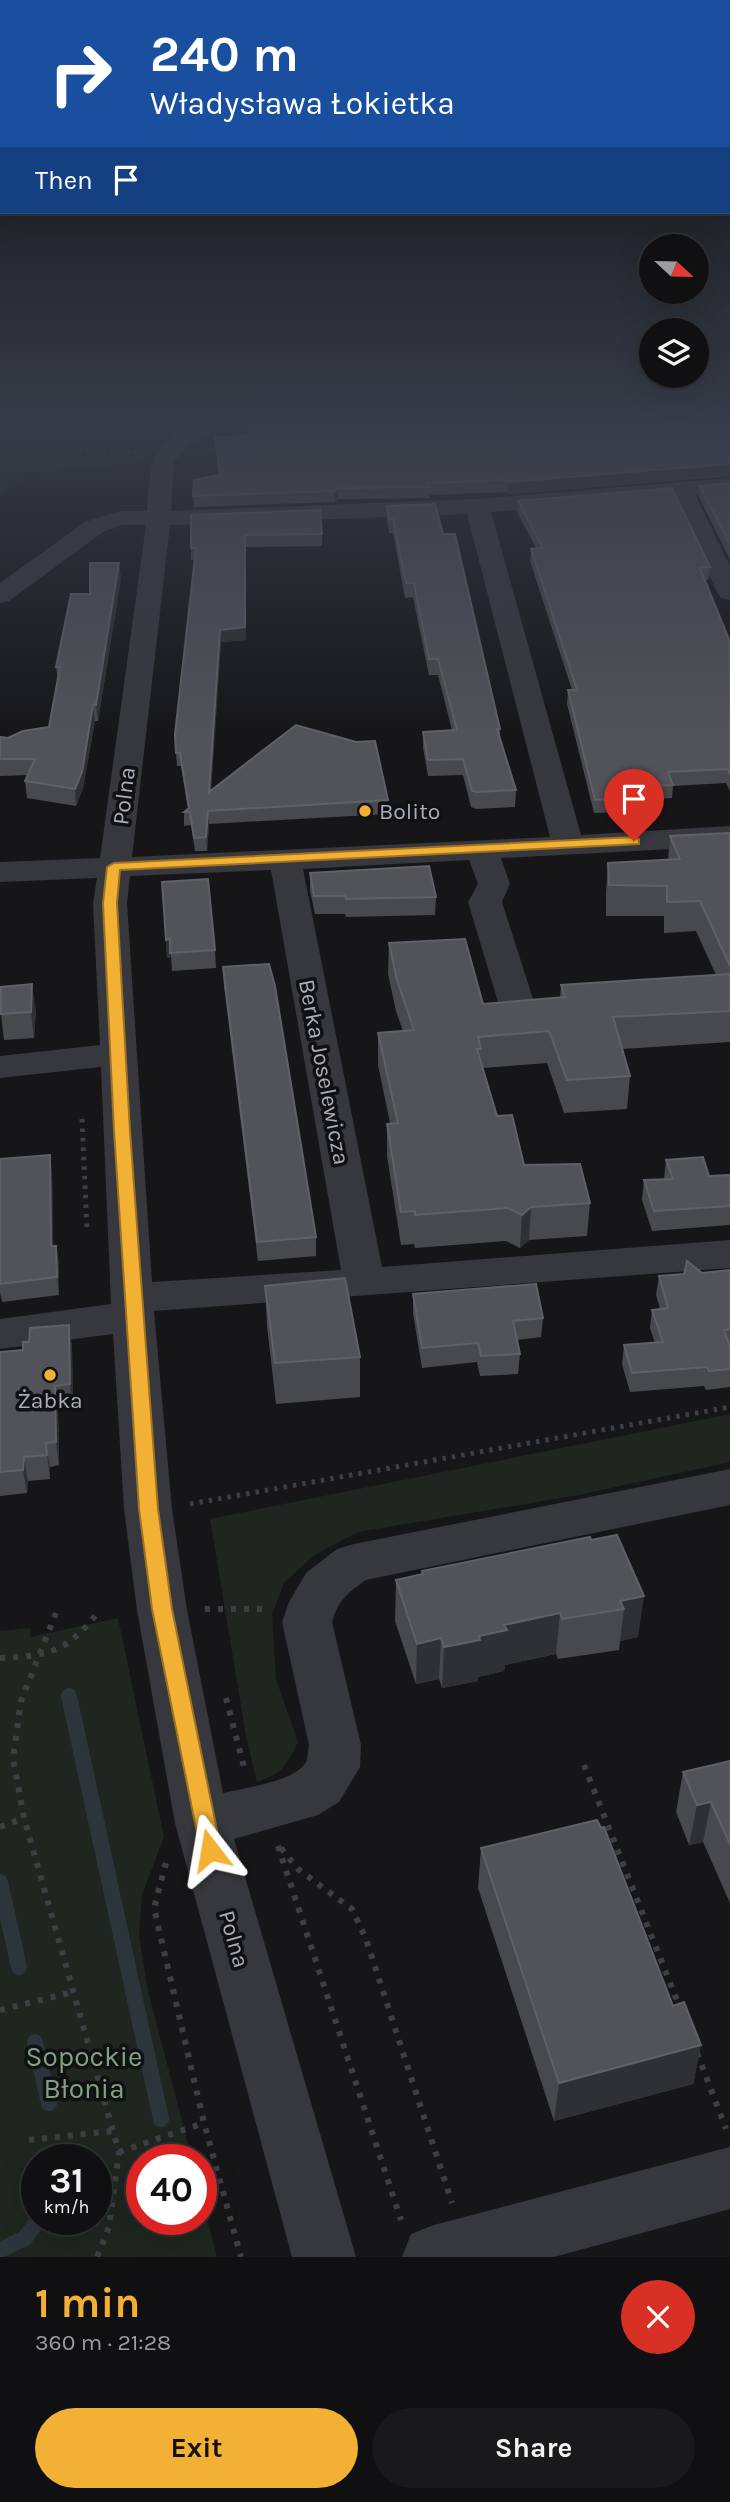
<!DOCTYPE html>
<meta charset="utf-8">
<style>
:root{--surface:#101012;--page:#19191b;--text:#f1f3f6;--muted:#9c9d9f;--line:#303032;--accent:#f2b134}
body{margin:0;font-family:Karla,sans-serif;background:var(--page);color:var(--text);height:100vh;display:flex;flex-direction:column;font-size:26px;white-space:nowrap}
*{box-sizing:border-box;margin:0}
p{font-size:23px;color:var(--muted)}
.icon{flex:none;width:38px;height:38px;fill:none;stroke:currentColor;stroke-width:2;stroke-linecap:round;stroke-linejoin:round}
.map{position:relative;height:2257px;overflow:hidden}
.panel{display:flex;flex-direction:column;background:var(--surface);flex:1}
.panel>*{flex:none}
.hud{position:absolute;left:0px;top:0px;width:732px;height:214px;box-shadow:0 7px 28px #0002,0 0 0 2px var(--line);background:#1a4fa0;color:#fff;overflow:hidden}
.needle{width:46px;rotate:112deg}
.fabs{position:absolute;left:639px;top:234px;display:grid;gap:14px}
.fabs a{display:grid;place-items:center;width:70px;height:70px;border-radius:50%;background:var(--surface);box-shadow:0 7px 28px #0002,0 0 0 2px var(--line);font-size:35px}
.speed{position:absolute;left:21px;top:2144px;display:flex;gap:14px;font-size:35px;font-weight:700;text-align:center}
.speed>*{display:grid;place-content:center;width:91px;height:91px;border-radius:50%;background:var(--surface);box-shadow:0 7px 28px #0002,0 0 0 2px var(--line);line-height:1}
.speed small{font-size:18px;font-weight:400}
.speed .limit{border:10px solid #d22;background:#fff;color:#111}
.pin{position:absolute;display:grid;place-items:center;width:60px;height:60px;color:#fff;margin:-72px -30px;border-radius:50% 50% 50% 0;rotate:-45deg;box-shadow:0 0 7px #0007}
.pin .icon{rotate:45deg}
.me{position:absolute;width:77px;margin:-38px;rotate:346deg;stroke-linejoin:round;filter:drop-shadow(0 0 5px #0008)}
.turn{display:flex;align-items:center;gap:24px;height:147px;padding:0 35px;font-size:32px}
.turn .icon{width:91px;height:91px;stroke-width:2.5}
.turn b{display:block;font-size:49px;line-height:60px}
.then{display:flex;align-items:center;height:66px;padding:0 35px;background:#0003;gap:14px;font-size:26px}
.round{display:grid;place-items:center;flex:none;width:74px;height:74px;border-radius:37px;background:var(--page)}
.head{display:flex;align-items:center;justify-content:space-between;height:119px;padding:0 35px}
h1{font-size:42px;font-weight:700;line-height:52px;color:var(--accent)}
.action{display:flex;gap:14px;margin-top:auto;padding:14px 35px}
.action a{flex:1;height:80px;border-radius:42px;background:var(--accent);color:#111;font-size:28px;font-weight:700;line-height:80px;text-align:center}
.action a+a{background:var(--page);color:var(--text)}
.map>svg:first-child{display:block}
.green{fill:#1e261f;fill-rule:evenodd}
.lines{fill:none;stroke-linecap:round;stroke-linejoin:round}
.stream{stroke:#2c353c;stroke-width:16}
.path-far2{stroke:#3d3f44;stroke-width:2.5;stroke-dasharray:2.5 3.5;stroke-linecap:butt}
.path-far1{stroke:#3d3f44;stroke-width:5;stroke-dasharray:3.5 6;stroke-linecap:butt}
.path{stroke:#3d3f44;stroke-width:6;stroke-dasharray:5 8;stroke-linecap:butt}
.minor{fill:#37383d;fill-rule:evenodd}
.wall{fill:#47494d}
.shaded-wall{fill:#2f3033}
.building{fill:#525359;stroke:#5f6168;stroke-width:2}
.route{fill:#f2b134;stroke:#9d7322;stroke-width:2}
.poi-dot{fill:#f2b134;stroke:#111113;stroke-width:2.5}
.labels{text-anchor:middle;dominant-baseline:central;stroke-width:7;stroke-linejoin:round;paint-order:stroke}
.street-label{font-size:23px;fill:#a8adb8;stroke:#111113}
.poi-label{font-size:23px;fill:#a8adb8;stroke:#111113;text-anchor:start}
.near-park-label{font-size:28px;fill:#7fa381;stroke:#111113}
</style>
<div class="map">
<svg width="730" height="2257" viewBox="0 0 730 2257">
<rect width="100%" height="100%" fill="#161618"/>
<path class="green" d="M0 422H164L163 433 144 462 31 474 0 495Z
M730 1414V1462L579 1495 358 1532 313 1556 284 1583 272 1614 276 1679 298 1742C286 1765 283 1774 257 1782L246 1736 210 1519Z
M118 1618 164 1837 142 1895 139 1935 148 1991 192 2159 142 2160V2219H201V2195L217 2257H0V1631L30 1628V1637ZM37 2160H96V2219H37Z"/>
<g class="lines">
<path class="stream" d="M69 1696 161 2119
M0 1882 19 1967
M35 2042 49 2103
M0 2250 25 2238 39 2219"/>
<path class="path-far2" d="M80 450 139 452
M67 456 80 450 70 446"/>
<path class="path-far1" d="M82 1119 87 1232
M190 1504 730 1407"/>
<path class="path" d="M205 1609H267
M56 1613 21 1701 13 1758 24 1818 119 2152 109 2227 97 2257
M0 1658C50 1656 67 1652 99 1611
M226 1698 245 1771
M584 1765 680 2008
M0 1827 24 1818
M278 1846 401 2220
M281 1848 298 1869 352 1909 366 1939 452 2203
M166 1863 154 1908 204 2123 241 2257
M0 2010 73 1992
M697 2053 726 2129
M29 2140 113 2131
M119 2152 204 2123"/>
<path class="minor" d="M193 422H298L295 427 287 429 205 433 186 447 174 462 171 511 477 499 730 478V492L695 495 730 566V600L721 598 717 592 672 497 491 512 581 835 730 826V846L501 858 510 884 502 902 534 1002 529 1010 516 1013 503 1010 498 1002 468 902 478 884 469 860 303 869 382 1267 730 1240V1268L154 1311 172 1509 187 1610 223 1793C244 1788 296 1781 306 1762 308 1757 308 1750 309 1745L282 1622 289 1602 306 1573 337 1549 354 1544 730 1469V1505L366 1580C349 1591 337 1602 332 1622L361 1745 360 1767 339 1802 318 1815 234 1839 356 2257H292L175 1823 137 1610 124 1509 113 1334 0 1349V1319L111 1304 101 1067 0 1078V1056L100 1045 93 903 97 878 0 882V862L100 858 146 525H122L103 532 9 601 0 603V583L85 522 120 511H147C151 463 148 449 193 422ZM467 514 550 837 132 857 170 525ZM271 870 341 1270 152 1282 127 903 130 876Z
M730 2147V2209L554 2257H402L411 2234 434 2225Z"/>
</g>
<path class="wall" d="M730 422V476L508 494 507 492 430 495 429 498 338 499 335 502 194 507 193 496 219 475 215 438 248 435 247 423Z
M730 483V560L699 497 700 486Z
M518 501 710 567 708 580H705L730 642V791L726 783 673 786 672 798 626 801 625 812 594 813 567 704 568 690H572L530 561 531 549 536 548 517 512Z
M387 506 443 534 500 729V739L516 790 515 807 476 809 471 807 463 775 428 776 423 748V732L452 730 438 675H429L413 597 405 598 393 533H389L387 520Z
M191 515 322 534V546L246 547V640L221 642 211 791 388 800V814L209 824 207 851H195L191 825 184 826V812L188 809 181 766H177L176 753 194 560H191Z
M121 578 98 721H95L83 788 76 806 27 798 25 781 28 775 0 776V737L8 738 49 727 58 681 56 667 90 594Z
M730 833V1042L622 1049 630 1076 627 1109 564 1113 547 1063 483 1068 497 1116 524 1165 590 1203 587 1236 529 1240 520 1248 506 1241 415 1248 414 1244 401 1245 387 1156V1124L390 1123 378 1065V1033L403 1031 396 1011 388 974 389 943 483 1004 560 998 561 985 716 975 696 931 664 933V916H606V893L608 863 668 860 670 836Z
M310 873 436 897 435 915 346 917 345 914H315L310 891Z
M166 940 215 950 216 968 172 971 171 957 167 958Z
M223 967 316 1237V1256L258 1261 224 986Z
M36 1010 34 1038 4 1040 1 1014Z
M0 1159 52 1172 53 1246H56L59 1264V1295L2 1302 0 1292Z
M666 1160 709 1176 730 1175V1225L652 1231 642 1200 644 1180 664 1179Z
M730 1270V1387L706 1390 704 1386 630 1392 622 1364 624 1345 655 1343 650 1328 652 1310 660 1309 656 1295 659 1276Z
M265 1286 360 1357V1397L276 1404 267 1326Z
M413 1294 543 1318 541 1337 517 1340 520 1354 518 1374 480 1376 477 1362 422 1368 413 1313Z
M69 1325 72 1348 73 1408 58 1409 59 1465 50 1467V1479L28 1481 27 1493 0 1496V1352L23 1350Z
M590 1537 638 1637 620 1641 619 1650 558 1659 556 1654 505 1665 504 1671 478 1677V1681L442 1688 439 1679 416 1684 395 1621 396 1580 422 1575V1571Z
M730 1761V1903L703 1842 689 1845 676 1812 683 1772Z
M481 1848 673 2006 701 2045 693 2084 554 2121 478 1888Z"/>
<path class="shaded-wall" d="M730 464V475L508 494V482Z
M338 488V499L335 502V491Z
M246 547V640L221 642 210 806 209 792 220 630Z
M119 563 121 578 98 721 96 705Z
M93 705 95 721 83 788 76 806 75 789Z
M208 811 209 824 207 851 206 837Z
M170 939 171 957 167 958 166 940Z
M32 984 36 1010 34 1038 31 1012Z
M50 1155 52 1172 54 1264 51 1246Z
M531 1207 529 1240 520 1248 522 1215Z
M56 1246 59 1264V1295L57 1277Z
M69 1325 72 1348 73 1408 70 1384Z
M55 1386 58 1409 59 1465 56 1442Z
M46 1443 50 1467V1479L47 1455Z
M24 1457 28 1481 27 1493 23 1470Z
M644 1596 638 1637 620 1641 624 1609 620 1601Z
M560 1613 556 1654 505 1665 504 1671 478 1677V1681L442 1688 444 1647 479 1636 504 1625Z
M441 1638 439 1679 416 1684 417 1644Z
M711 1802 703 1842 689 1845 697 1805Z
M701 2045 693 2084 554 2121 559 2083Z"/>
<path class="building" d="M259 422H730V464L508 482 507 480 429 483 430 487 338 488 335 491 193 496 194 480 220 475 215 438 250 435 247 423Z
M730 483V545L700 486Z
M672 488 710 567 700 568 730 642V774L728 769 668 772 673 785 622 787 626 798 595 800 568 690H577L531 549 543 548 518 501Z
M435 504 443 534H455L500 729H497L516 790 477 792 472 791 463 759 428 760 423 732 457 730 438 659H429L414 583H406L393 519H389L387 506Z
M320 510 322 534 245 535V627L220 630 209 792 296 725 356 742 375 741 388 800 208 811 206 837 194 838 190 812H184L189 808 180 753H176L175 734 196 548H191V515Z
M90 563H119L96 705H93L82 772 75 789 25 781 35 759H0V737L8 738 23 731 49 727 60 667H56L71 594H90Z
M730 833V966L700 901 667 902V886L609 885 608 863 680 859 670 836Z
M429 866 436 897 346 899 345 896H314L310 873Z
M208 879 215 950 170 953V939L166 940 162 882Z
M465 939 483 1004 565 997 561 985 730 974V1011L613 1017 630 1076 567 1080 549 1031 478 1037 481 1049H477L497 1116 512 1115 524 1165 580 1164 590 1203 531 1207 522 1215 508 1208 415 1215V1211L401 1212 387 1124 398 1123 378 1033 414 1030 397 980 389 943Z
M269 964 275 986 316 1237 257 1242 223 967Z
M32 984 31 1012 1 1014V987Z
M50 1155 51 1246H56L57 1277 0 1284V1159Z
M703 1157 709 1176 730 1175V1206L654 1211 644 1180 673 1179 666 1160Z
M687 1261 702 1273 730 1270V1329L724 1330 730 1347V1369L709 1371 707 1367 632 1373 624 1345 663 1342 652 1310 668 1308 659 1276 684 1274Z
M345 1278 360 1357 275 1363 265 1286Z
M536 1284 543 1318 513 1321 520 1354 481 1356 478 1343 422 1348 413 1294Z
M69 1325 70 1384 55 1386 56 1442 46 1443 47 1455 24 1457 23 1470 0 1472V1352L23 1350V1342H29L30 1328Z
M617 1535 644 1596 620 1601 624 1609 562 1619 560 1613 504 1625 507 1630 479 1636 480 1640 444 1647 441 1638 417 1644 396 1580 423 1574 422 1571 590 1537 591 1540Z
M730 1761V1844L711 1802 697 1805 683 1772Z
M597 1820 601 1828 604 1827 673 2006 684 2002 701 2045 559 2083 481 1848Z"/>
<linearGradient id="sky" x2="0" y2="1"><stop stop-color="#0c0c0d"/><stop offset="0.57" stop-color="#363c48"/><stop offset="1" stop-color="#363c48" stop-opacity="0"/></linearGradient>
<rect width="730" height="738" fill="url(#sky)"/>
<path class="route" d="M634 837 639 839V844L120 870 117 903 130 1131 158 1509 172 1609 221 1850 218 1858 210 1861 202 1858 152 1609 139 1509 114 1131 103 903 107 867 114 863Z"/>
<g class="poi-dot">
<circle cx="365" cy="811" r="7"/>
<circle cx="50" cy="1375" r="7"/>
</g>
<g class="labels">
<g class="street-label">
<text transform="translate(124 796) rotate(-83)">Polna</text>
<text transform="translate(324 1072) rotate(79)">Berka Joselewicza</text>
<text transform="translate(234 1939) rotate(74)">Polna</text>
</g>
<g class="poi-label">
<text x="379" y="811">Bolito</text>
<text x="50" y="1400" text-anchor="middle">Żabka</text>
</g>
<g class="near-park-label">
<text x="84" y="2056">Sopockie<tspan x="84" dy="32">Błonia</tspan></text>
</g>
</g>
</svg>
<div class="fabs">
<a><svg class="needle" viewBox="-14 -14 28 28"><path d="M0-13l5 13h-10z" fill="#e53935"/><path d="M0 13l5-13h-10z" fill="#9c9d9f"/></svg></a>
<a><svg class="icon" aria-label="layers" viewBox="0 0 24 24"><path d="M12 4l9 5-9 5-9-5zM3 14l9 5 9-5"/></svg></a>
</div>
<div class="speed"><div>31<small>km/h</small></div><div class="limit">40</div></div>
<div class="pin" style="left:634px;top:841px;background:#d93025"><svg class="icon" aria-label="arrive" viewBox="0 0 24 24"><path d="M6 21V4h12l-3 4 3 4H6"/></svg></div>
<svg class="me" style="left:210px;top:1850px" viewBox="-20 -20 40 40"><path d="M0-17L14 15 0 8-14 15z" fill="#f2b134" stroke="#fff" stroke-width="4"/></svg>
<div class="hud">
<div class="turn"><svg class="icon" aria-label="right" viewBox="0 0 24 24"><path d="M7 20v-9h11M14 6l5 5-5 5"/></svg><div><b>240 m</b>Władysława Łokietka</div></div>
<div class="then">Then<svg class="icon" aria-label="arrive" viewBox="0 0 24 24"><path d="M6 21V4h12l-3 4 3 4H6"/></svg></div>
</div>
</div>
<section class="panel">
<div class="head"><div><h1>1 min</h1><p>360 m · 21:28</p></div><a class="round" style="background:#d93025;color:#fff"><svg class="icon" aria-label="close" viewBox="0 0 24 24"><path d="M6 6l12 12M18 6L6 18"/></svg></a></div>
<div class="action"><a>Exit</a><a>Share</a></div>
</section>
